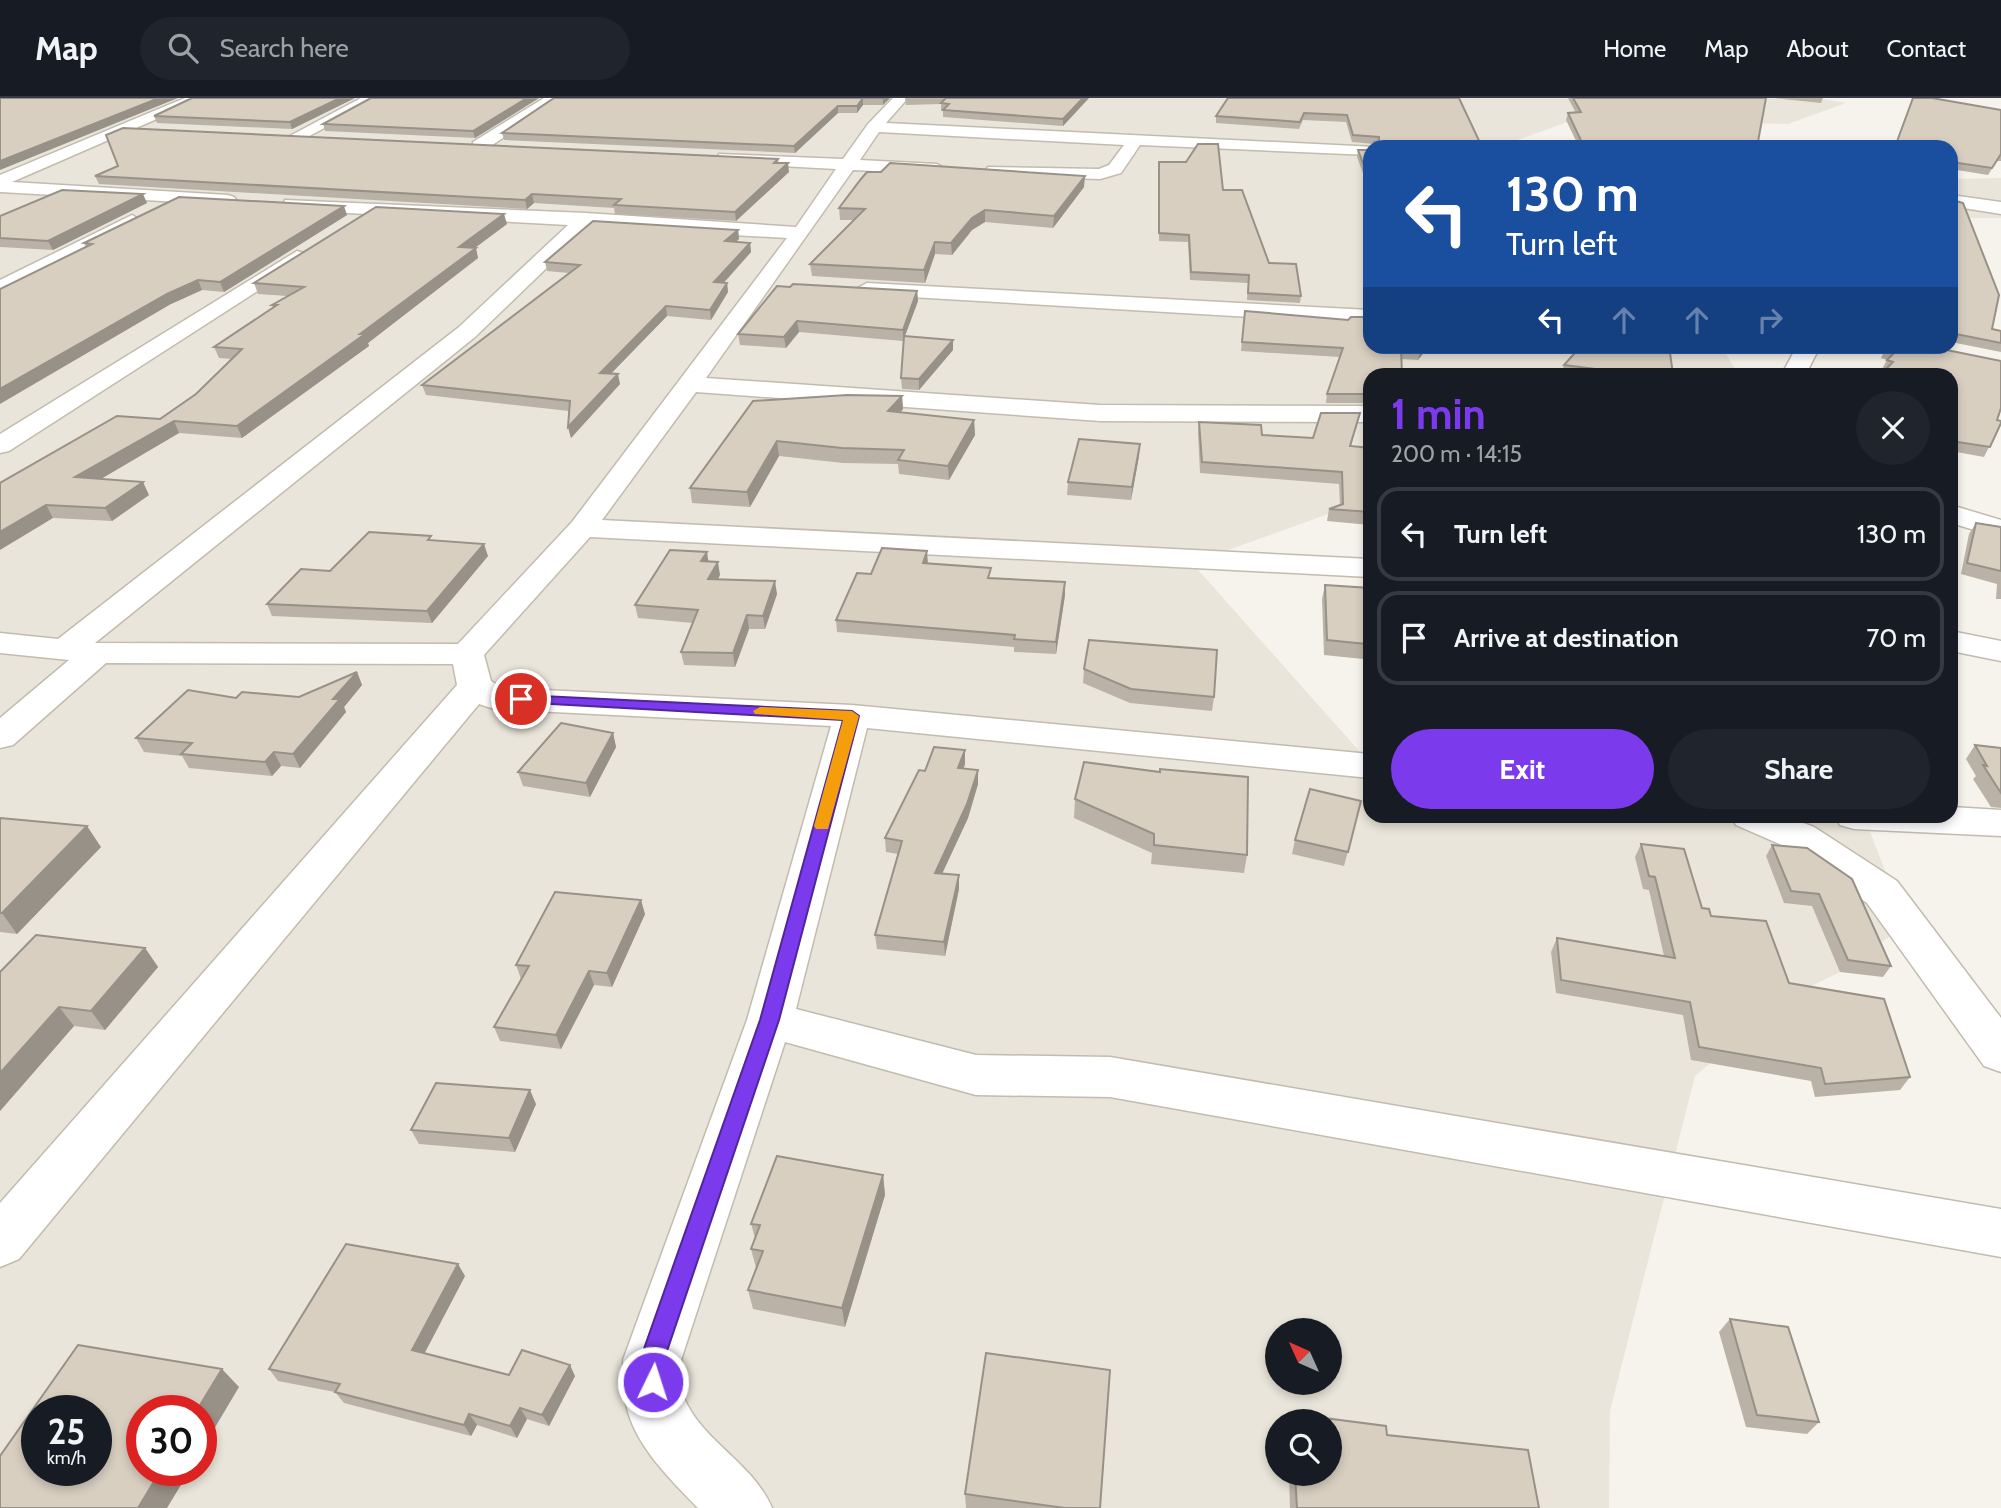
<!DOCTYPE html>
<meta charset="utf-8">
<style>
:root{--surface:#171b24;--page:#20242c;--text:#f1f3f6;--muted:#9ea1a6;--line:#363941;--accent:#7c3aed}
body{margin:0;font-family:Cabin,sans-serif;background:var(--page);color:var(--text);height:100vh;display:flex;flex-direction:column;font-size:26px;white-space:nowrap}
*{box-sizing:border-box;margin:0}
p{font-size:23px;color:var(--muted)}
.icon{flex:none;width:38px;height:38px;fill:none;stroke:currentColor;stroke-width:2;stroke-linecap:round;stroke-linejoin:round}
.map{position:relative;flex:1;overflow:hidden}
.details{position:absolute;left:1363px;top:270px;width:595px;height:455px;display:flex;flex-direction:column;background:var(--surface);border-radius:21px;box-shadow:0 4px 10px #0003}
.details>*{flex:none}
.banner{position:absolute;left:1363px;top:42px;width:595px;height:214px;border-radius:21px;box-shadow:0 4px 10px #0003;background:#1a4fa0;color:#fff;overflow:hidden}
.needle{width:46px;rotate:315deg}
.fabs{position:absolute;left:1265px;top:1220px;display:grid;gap:14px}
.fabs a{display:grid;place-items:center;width:77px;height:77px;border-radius:50%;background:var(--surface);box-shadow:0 4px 10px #0003;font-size:35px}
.speed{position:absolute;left:21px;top:1297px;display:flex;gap:14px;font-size:35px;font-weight:700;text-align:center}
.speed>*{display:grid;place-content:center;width:91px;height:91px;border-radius:50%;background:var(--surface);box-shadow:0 4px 10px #0003;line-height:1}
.speed small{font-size:18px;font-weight:400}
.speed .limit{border:10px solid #d22;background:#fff;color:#111}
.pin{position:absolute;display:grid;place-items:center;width:60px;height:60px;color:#fff;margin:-30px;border:4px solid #fff;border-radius:50%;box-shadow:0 2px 7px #0007}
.me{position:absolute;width:77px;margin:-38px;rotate:4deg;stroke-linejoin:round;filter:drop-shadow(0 0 5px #0008)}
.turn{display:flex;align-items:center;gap:24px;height:147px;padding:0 28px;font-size:32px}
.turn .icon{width:91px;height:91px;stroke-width:2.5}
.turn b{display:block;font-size:49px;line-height:60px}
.lanes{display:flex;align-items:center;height:66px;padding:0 28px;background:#0003;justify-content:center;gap:35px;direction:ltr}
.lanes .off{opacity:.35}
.round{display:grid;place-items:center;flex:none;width:74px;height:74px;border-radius:37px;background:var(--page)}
.overview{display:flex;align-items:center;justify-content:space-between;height:119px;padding:0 28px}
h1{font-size:42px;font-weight:700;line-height:52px;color:var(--accent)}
.cta{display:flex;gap:14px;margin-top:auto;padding:14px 28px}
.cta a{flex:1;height:80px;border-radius:42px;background:var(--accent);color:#fff;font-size:28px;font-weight:700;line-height:80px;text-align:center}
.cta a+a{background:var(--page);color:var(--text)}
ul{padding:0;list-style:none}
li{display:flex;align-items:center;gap:21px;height:94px;margin:0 14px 10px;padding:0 14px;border:4px solid var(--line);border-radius:21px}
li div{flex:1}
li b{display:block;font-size:26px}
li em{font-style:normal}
header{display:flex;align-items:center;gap:42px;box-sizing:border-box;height:98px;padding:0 35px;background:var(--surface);border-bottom:2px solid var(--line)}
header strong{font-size:33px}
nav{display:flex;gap:38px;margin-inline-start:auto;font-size:24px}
.search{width:490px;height:63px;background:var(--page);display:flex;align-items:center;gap:18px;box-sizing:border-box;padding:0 24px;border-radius:38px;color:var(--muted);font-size:26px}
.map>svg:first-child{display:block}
.residential{fill:#eae5da;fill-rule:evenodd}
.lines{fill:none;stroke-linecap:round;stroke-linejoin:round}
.minor-casing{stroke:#c2bbae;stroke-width:3}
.minor{fill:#fff;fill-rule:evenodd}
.wall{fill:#bab2a6}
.shaded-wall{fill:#979187}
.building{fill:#d8cfc1;stroke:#979187;stroke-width:2;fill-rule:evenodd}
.route{fill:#7c3aed;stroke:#51269a;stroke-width:2}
.slow{fill:#f59e0b}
</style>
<header>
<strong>Map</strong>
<div class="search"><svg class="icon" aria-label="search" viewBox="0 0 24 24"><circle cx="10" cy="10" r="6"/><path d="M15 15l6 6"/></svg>Search here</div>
<nav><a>Home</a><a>Map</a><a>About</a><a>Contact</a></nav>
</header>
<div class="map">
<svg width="2001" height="1410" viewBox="0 0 2001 1410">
<rect width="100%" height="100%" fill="#f6f3ec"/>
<path class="residential" d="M0 0H1817L1846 5 1788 26 1576 21 1498 49H1370V248L1753 249 1725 254 1738 276H1370V401L1192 465 1370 665V718H1864L1906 827 1840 874 1789 899 1695 978 1610 1313 1609 1410H0ZM1278 1232H1330V1284H1278ZM37 1312H96V1372H37ZM142 1312H201V1372H142ZM1278 1323H1330V1376H1278Z
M2001 80V120H1951V81Z"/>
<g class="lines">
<defs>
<path id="minor" d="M185 0H205L12 84 228 97 234 99 237 103 234 107 0 94V77Z
M361 0H380L302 42 296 44 288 39Z
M544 0H561L485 52H473V44Z
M893 0H908L886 25 1376 49H1370V57L1140 47 1121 75 1100 81 994 78 985 73 988 69 1099 71 1109 67 1124 47 879 34 860 62 937 66 946 71 937 76 853 72 706 280 1100 307 1370 308V324L1100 323 696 294 602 422 1370 461V479L590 439 484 557 491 583 502 590 852 607 1370 656V680L867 630 796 911 976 957 1110 959 2001 1111V1159L1110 999 976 997 785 944 681 1262C682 1273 680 1290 684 1300 703 1344 753 1365 772 1410H698C671 1382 634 1347 626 1306 623 1292 624 1276 623 1262L747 922 831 628 494 611 479 606 19 1161 0 1169V1105L457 587 453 566 106 565 13 647 0 650V620L69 562 0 555V535L58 541 459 229 568 127 292 112 285 110 283 106 285 102 586 115 796 129 836 71 725 65 719 64 717 60 719 56 843 61 868 26ZM589 129 787 140 572 424 458 546 95 545 475 239Z
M1951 97 2001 104V116L1951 108Z
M132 117 142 123 139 127 0 196V182Z
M297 153 304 155 307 159 304 163 9 353 0 355V336Z
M867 185 1370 212V226L859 196 856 191Z
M1797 248H1820L1806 276H1782Z
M1951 407 2001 422V440L1951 425Z
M1951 533 2001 543V563L1951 553Z
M1951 709 2001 712V738L1854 731 1840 727 1835 718H1951Z
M1731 718H1785L1814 729 1897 783 2001 920V974L1984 968 1867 805 1786 749 1736 727Z"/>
</defs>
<use href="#minor" class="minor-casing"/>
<use href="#minor" class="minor"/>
</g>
<path class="wall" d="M355 0 292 31 157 25 154 18Z
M539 0 475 40 325 33 323 26Z
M554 0H890L883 7H863L857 15H838L795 55 504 42 502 35Z
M905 0H1089L1063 28 943 19V12H941V6L906 7Z
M1459 0 1374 46 1352 44 1346 24 1303 22 1299 31 1216 25V18Z
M1568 0H1766L1757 49H1579L1566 22 1568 15H1576Z
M1774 0H1823L1821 5Z
M2001 12V63H1997L1988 77 1951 71V49Z
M1358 52H1370V109L1365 93 1367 86 1357 59Z
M778 61 779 65 789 74 736 123 615 116 614 110 534 105 527 111 99 86 95 78Z
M1159 64 1223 92 1269 165 1301 198 1300 205 1247 202 1248 185 1190 182 1188 144 1159 143Z
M1951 74 1953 102 1992 231 2001 233V254L1951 244Z
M1084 89 1053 130 985 124 972 132 952 157 935 156 925 185 812 178 810 166 854 122H840L839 110Z
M147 105 53 152 0 149V118Z
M347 117 224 194 202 192 171 206 86 149 84 145Z
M507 126 475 150 478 160 368 245 369 248 242 340 179 335 101 381 149 397 112 423 53 420 0 385 160 321 196 296 232 261 219 260 214 249 273 210 272 207 287 198 258 196 254 185Z
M738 132 739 141 735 144 750 145 751 154 724 185H727L728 194 711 222 667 218 611 275 620 286 571 340 568 329 569 313 426 297 422 287 569 175 547 173 545 164Z
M917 193 918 203 905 238 953 252 919 292 902 291 901 280 904 240 903 243 799 234 786 250 740 247 738 236Z
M1245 213 1348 222 1429 248 1418 262 1401 261 1370 276V288H1368L1363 305H1326L1327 296 1340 259 1241 253Z
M1732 248H1761L1760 253Z
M1888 248H1927L2001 263V310L1997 322 2001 323V325L1984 359 1951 353V276H1883L1885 272 1882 271 1887 262 1881 260 1885 252Z
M1564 267 1673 276H1561Z
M902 298 903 311 900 315 974 322 975 337 949 382 899 376 898 366 843 365 779 358 750 409 692 405 690 390 753 303Z
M1199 324 1262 337 1313 340 1357 327 1351 348 1370 350V427L1327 423 1329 411 1340 407 1339 386 1200 375 1198 335Z
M1139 358 1131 402 1067 397 1068 384Z
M1976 425 2001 429V501H1996L1997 486 1961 476 1969 436Z
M433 443 488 458 432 525 272 518 267 506 330 473Z
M708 464 720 477 718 481 777 496 765 531H749L735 569 684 567 681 554 693 525 638 520 635 507Z
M928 466 991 480 1065 484V497L1056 556 1014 554V549L837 534 836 522 871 476Z
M1325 487 1370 490V635H1368L1363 561 1324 557 1322 501Z
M1084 571 1214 599 1212 613 1130 605 1083 585Z
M357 574 362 587 344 609 346 614 300 670 281 668 272 678 189 670 182 658 144 654 136 640 236 600 299 599Z
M613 635 616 649 590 699 523 688 518 674Z
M1975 647 2001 650V710L1991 709 1973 681 1976 678 1966 661Z
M965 652V666L963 671 978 672V686L968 720 942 775 959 777V791L945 858 877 851 875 837 898 756 886 754 885 740 925 673Z
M1075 701 1247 757 1244 775 1151 766 1152 755 1074 720Z
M1361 703 1344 768 1292 756 1295 742Z
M0 720 101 749 17 836 0 834Z
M1641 746 1702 810 1789 885 1910 979 1900 992 1815 999 1811 983 1691 962 1683 917 1556 895 1551 854 1557 840 1664 858 1649 792 1643 791 1635 759Z
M1772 747 1891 868 1883 879 1840 874 1812 808 1784 805 1766 758Z
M645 816 612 889 594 887 561 951 500 943 494 929 521 881 516 867Z
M145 850 158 869 105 932 74 928 0 1013V874Z
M536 1006 515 1054 419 1046 411 1032Z
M883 1077 885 1097 845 1229 753 1211 748 1192 756 1170 751 1151 755 1140 751 1126Z
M465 1178 424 1255 509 1277 575 1278 549 1328 527 1321 517 1340 477 1327 471 1338 344 1305 335 1294 278 1283 269 1271Z
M1730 1221 1819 1324 1807 1336 1746 1329 1719 1234Z
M1293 1316 1386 1328 1387 1337 1528 1352 1539 1410H1290L1289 1376H1330V1323H1290Z
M965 1396 1100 1410H966Z"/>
<path class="shaded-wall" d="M159 0H178L0 72V63Z
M340 0H355L292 31 290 24Z
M527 0H539L475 40 473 33Z
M863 0V7L857 15V8Z
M883 0H890L883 7Z
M1083 0H1089L1063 28V21Z
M838 8V15L795 55 794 48Z
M788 65 789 74 736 123 735 114Z
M1085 78 1084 89 1053 130 1054 118Z
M143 96 147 105 53 152 48 143Z
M532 96 534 105 527 111 525 102Z
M344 108 347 117 224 194 220 184Z
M985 112V124L972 132 952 157 951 145 972 120Z
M504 116 507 126 461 160 459 149Z
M738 132 739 141 727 152 725 143Z
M935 144V156L925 185 924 172Z
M750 145 751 154 716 193 714 184Z
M476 150 478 160 368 245 369 248 242 340 237 328Z
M198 182 202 192 171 206 0 306V291L167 196Z
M727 185 728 194 711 222 710 212Z
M917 193 918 203 903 243V232Z
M666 208 667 218 602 285 600 275Z
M797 223 799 234 786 250 784 239Z
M953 242V252L919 292V281Z
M1424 248H1429L1418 262 1420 254Z
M618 276 620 286 571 340 568 329Z
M902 298 903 311 889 327 888 313Z
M974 322 975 337 949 382 948 368Z
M174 323 179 335 82 392 75 379Z
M777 343 779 358 750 409 747 394Z
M1140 346 1139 358 1131 402 1132 389Z
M143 384 149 397 112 423 105 410Z
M46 407 53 420 0 452V434Z
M484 446 488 458 432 525 427 513Z
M927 453 928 466 923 465Z
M707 454 709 467 701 463Z
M718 464 720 477 711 494 708 481Z
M775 483 777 496 765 531 763 518Z
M1065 484V497L1056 556V544Z
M747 517 749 531 735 569 733 555Z
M357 574 362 587 344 609 346 614 300 670 293 656 333 601Z
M613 635 616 649 590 699 586 685Z
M965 652V666L959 684 958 670Z
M274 654 281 668 272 678 265 664Z
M978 672V686L968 720 936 789 935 775Z
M87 728 101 749 17 836 2 815Z
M959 777V791L945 858 944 844Z
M641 802 645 816 612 889 607 875Z
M145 850 158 869 105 932 91 913Z
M589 873 594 887 561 951 556 937Z
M59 909 74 928 0 1013V975Z
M530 992 536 1006 515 1054 509 1040Z
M883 1077 885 1097 845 1229 842 1210Z
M458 1166 465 1178 420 1264 412 1252Z
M570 1267 575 1278 549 1328 542 1317Z
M222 1271 239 1289 201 1353V1312H197Z
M520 1310 527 1321 517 1340 510 1328Z
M469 1316 477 1327 471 1338 464 1327Z
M161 1372H190L167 1410H138Z"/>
<path class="building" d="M0 0H159L0 63Z
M192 0H340L290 24 154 18Z
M371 0H527L473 33 323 26Z
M554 0H883H863L857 8H838L794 48 502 35Z
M946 0H1083L1063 21 943 12 949 6 941 5Z
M1228 0H1459L1482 49H1373L1374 44 1379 43V39L1353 37 1347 17 1304 15 1300 24 1216 18Z
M1573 0H1766L1757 49H1584L1568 15 1581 14Z
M1913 0H1932L2001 12V56L1992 70 1951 64V49H1895Z
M123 30 778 61 774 65H788L735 114 614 107 621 101 532 96 525 102 95 78 118 68 106 37Z
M1198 46H1218L1223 92H1242L1269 165 1296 166 1301 198 1248 195 1249 177 1191 174 1189 137 1159 135V64H1186Z
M1358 52H1370V83Z
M890 65 1085 78 1054 118 985 112 972 120 951 145 935 144 924 172 810 166 865 111 839 110 861 81 867 74H881Z
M1951 74 1956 87 1952 90 1953 102 1963 105 1999 197 1992 231 2001 233V245L1956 236H1951Z
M1366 86H1370V97Z
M62 92 143 96 48 143 0 140V118Z
M179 99 344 108 220 184 198 182 167 196 0 291V191L92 146 84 145Z
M376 109 504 116 459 149 476 150 360 236H365L237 328 174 323 75 379 143 384 105 410 46 407 0 434V385L117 318 160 321 196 296 242 251 214 249 277 207H272L304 189 254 185Z
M593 123 738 132 725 143 750 145 714 184 727 185 710 212 666 208 600 275 618 276 568 329 570 303 422 287 580 167 545 164Z
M793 186 917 193 903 232 797 223 784 239 738 236 777 188 790 189Z
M1245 213 1348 222 1351 219H1370V248H1424L1420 254 1401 251 1402 276H1370L1365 296H1327L1343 250 1242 244Z
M904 238 953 242 919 281 901 280Z
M1581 248H1669L1673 276H1635L1564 267Z
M1888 248H1927L2001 263V310L1997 322 2001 323V325L1990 349 1951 343V276H1907L1886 271 1893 264 1887 262 1895 254 1885 252Z
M847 297 902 298 888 313 974 322 948 368 898 362 904 352 842 350 777 343 747 394 690 390 753 303Z
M1321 315H1360L1350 348 1370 350V414L1329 411 1343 406 1342 374 1202 364 1199 324 1261 327 1262 337 1313 340Z
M1079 341 1140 346 1132 389 1068 384Z
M1976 425 2001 429V473L1967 465Z
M369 434 431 438 428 442 484 446 427 513 267 506 301 471 330 473Z
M882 450 927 453 923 465 991 470 988 480 1065 484 1056 544 1014 541 1015 537 836 522 857 475 871 476Z
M670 452 707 454 701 463 718 464 708 481 775 483 763 518 747 517 733 555 681 554 698 512 635 507Z
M1325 487 1370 490V602L1366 546 1327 542Z
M1089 542 1217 552 1214 599 1131 591 1084 571Z
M357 574 333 601H340L293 656 274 654 265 664 181 656 192 645 136 640 188 592 236 600 242 594 299 599Z
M561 625 613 635 586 685 518 674Z
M1975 647 2001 650V695L1983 667 1987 668Z
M934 649 965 652 958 670 978 672 967 706 935 775 959 777 944 844 875 837 902 743 885 740 919 672 925 673Z
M1084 664 1160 674V671L1248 679 1247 757 1154 747V736L1075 701Z
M1310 691 1361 703 1348 754 1295 742Z
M0 720 87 728 2 815H0Z
M1641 746 1684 751 1702 810 1709 811 1711 818 1766 823 1789 885 1884 901 1910 979 1825 986 1821 970 1699 949 1690 904 1561 882 1557 840 1675 860 1655 779 1649 778Z
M1772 747 1807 750 1852 781 1891 868 1848 862 1819 796 1791 793Z
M555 794 641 802 607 875 589 873 556 937 494 929 529 868 516 867Z
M36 837 145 850 91 913 59 909 0 975V874Z
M436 985 530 992 509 1040 411 1032Z
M777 1058 883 1077 842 1210 748 1192 763 1153 751 1151 760 1127 751 1126Z
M346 1146 458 1166 412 1252 509 1277 522 1252 570 1267 542 1317 520 1310 510 1328 469 1316 464 1327 335 1294 340 1286 269 1271Z
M1730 1221 1788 1229 1819 1324 1757 1317Z
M78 1247 222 1271 197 1312H142V1372H161L138 1410H0V1358ZM37 1312H96V1372H37Z
M986 1255 1110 1272 1100 1410H1065L965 1396Z
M1293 1316 1386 1328 1387 1337 1528 1352 1539 1410H1297L1295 1376H1330V1323H1293Z"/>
<path class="route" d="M521 597 852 613 859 618 779 922 664 1262 665 1284 662 1293 653 1296 645 1293 640 1262 760 922 843 622 516 604V598Z"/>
<path class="slow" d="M760 609 852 613 859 618 828 731H816L814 728 843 622 755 616 753 613Z"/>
</svg>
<div class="fabs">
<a><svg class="needle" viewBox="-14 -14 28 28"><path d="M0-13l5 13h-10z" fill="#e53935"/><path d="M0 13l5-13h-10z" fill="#9ea1a6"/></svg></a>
<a><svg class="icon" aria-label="search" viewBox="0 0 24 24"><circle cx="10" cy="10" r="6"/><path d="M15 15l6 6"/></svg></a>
</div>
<div class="speed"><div>25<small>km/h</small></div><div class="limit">30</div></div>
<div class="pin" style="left:521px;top:601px;background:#d93025"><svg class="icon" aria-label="arrive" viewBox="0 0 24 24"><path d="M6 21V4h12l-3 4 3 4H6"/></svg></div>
<svg class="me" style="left:653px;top:1284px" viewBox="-20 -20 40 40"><circle r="17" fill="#7c3aed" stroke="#fff" stroke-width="3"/><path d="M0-11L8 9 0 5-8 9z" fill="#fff"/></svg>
<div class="banner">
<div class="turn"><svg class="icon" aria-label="left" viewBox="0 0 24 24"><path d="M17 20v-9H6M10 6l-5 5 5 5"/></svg><div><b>130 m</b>Turn left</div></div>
<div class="lanes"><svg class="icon" aria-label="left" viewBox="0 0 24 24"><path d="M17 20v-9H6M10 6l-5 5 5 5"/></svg><svg class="icon off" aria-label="ahead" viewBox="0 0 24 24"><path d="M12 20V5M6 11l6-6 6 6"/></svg><svg class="icon off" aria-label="ahead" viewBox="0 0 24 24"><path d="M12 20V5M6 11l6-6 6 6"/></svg><svg class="icon off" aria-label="right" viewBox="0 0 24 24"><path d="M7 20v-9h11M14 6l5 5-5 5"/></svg></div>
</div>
<section class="details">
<div class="overview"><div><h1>1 min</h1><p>200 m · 14:15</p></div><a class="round"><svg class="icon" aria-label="close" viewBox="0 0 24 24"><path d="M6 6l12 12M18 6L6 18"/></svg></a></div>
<ul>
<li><svg class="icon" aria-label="left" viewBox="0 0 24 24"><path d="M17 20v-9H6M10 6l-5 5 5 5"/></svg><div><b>Turn left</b></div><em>130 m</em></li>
<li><svg class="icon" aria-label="arrive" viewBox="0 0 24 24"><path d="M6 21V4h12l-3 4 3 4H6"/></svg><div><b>Arrive at destination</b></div><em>70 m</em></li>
</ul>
<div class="cta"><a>Exit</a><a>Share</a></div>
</section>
</div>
